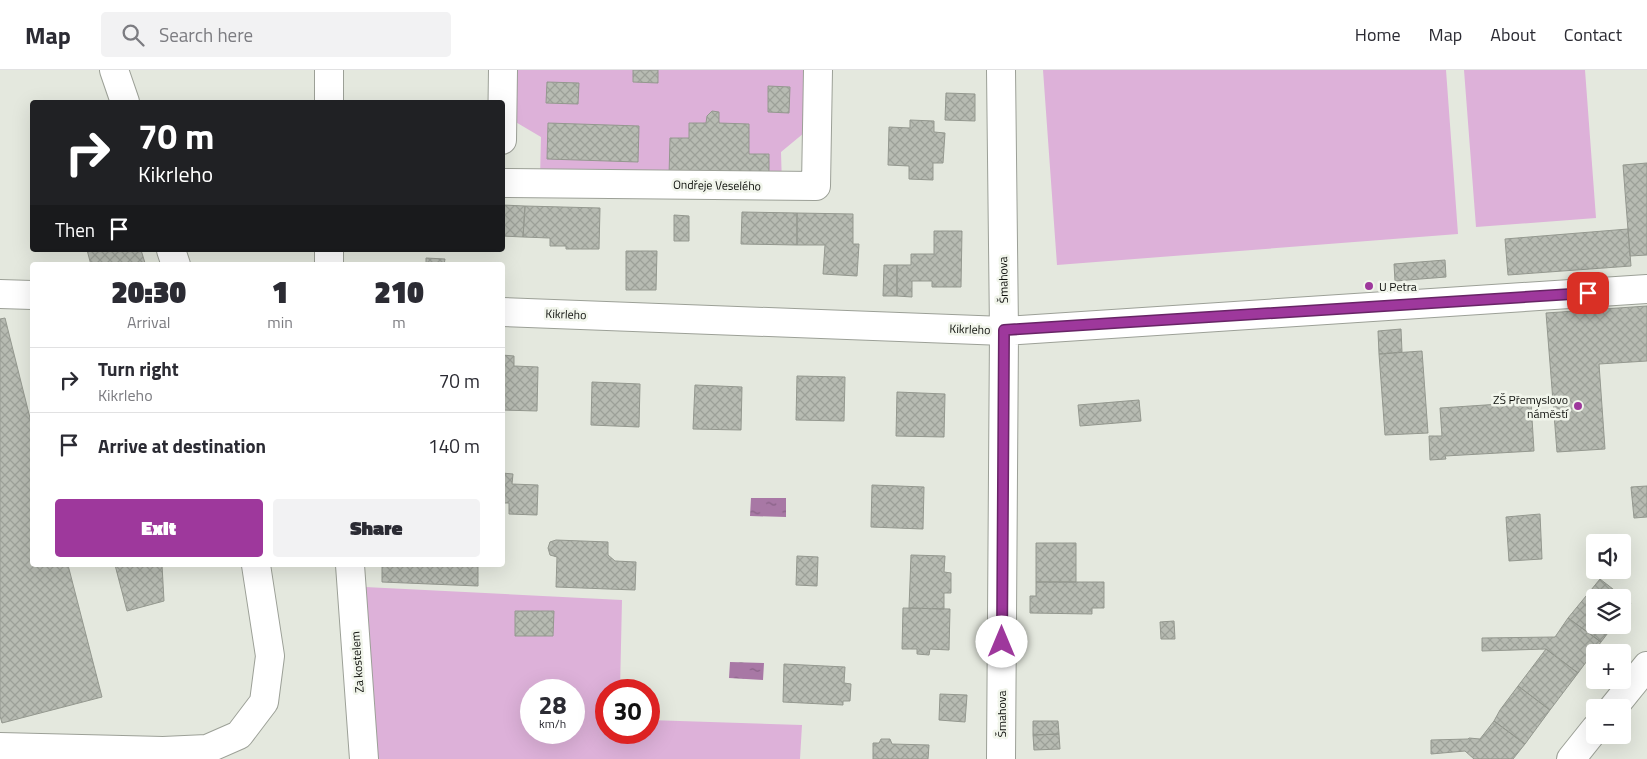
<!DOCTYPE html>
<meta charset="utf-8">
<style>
:root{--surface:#fff;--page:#f2f2f3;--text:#2b2b33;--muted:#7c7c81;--line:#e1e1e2;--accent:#9e389c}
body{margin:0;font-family:"Titillium Web",sans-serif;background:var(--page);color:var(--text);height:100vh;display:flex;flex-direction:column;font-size:19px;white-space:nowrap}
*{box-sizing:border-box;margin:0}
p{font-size:16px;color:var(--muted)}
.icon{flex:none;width:28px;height:28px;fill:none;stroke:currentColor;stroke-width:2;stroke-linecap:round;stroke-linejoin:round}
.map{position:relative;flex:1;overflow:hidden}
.sheet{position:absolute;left:30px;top:192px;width:475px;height:305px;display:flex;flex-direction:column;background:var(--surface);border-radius:5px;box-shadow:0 5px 20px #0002}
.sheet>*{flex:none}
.banner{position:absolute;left:30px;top:30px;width:475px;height:152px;border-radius:5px;box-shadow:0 5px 20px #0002;background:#202124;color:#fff;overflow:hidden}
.fabs{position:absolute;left:1586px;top:464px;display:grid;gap:10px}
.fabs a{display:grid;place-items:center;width:45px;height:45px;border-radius:5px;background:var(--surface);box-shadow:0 5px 20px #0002;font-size:25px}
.speed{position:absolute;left:520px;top:609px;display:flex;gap:10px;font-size:25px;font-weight:700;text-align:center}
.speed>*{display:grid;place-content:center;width:65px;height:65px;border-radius:50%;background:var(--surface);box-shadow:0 5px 20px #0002;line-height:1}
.speed small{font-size:12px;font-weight:400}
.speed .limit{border:8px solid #d22;background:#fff;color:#111}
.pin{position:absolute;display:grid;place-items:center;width:42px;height:42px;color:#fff;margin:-21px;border-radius:10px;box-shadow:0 2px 8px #0006}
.me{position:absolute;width:55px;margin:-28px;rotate:0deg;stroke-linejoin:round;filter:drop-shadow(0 0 4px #0008)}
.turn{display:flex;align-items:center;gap:18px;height:105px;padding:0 25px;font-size:22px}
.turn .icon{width:65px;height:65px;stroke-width:2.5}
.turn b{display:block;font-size:35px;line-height:42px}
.then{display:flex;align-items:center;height:48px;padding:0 25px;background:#0003;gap:10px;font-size:19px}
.eta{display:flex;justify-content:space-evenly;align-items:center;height:85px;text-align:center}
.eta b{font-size:30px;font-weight:800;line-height:35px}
.action{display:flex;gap:10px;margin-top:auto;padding:10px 25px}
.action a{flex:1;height:58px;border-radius:5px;background:var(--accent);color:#fff;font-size:20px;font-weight:800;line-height:58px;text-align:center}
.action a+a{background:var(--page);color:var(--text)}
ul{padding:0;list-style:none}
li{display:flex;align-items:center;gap:15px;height:65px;padding:0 25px;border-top:1px solid var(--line)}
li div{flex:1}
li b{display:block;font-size:19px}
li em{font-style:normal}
header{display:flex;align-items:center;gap:30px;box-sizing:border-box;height:70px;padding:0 25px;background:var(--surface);border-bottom:1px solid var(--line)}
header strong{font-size:24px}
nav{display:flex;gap:28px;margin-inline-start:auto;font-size:18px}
.search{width:350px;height:45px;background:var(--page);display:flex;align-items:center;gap:12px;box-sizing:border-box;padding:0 18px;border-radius:5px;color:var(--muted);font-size:19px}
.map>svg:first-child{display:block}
.garden{fill:#ddb1d9;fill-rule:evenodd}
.water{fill:url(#water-ripples)}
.building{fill:url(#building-cross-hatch);stroke:#94988f}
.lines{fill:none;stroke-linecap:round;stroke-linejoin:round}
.minor-casing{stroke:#9ca097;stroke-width:30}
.minor{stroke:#fff;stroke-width:28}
.route-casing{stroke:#672465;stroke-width:12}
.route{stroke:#9e389c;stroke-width:9}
.poi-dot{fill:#9e389c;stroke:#f1f5eb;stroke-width:2}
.labels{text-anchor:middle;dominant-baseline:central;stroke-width:5;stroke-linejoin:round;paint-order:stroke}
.street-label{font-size:12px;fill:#0d0f0b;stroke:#f1f5eb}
.poi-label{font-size:12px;fill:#0d0f0b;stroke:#f1f5eb;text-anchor:start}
</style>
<header>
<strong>Map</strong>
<div class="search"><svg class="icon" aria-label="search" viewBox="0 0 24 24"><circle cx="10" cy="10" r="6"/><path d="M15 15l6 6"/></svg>Search here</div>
<nav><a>Home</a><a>Map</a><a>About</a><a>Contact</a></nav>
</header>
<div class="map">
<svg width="1647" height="689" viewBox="0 0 1647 689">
<defs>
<pattern id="water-ripples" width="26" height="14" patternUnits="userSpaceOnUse" patternTransform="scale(1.25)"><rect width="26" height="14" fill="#a878a5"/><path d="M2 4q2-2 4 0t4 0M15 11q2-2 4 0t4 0" fill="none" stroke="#876185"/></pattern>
<pattern id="building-cross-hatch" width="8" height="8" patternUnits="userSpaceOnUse" patternTransform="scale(1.25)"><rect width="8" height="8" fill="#b7bbb2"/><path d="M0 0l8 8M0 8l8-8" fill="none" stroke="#9ca098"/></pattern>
</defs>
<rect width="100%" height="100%" fill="#e4e8de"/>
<path class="garden" d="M507 0H811L810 58 781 82 782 116 540 109 541 67 507 47Z
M1043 0H1446L1458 164 1057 195Z
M1464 0H1585L1596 148 1476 157Z
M345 516 622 530 620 620H606V662H649V650L802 655 800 689H351ZM531 620H574V662H531Z"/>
<path class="water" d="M751 428H786V447L750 446Z
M730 592 764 593 763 610 729 608Z"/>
<path class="building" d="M633 0H658V13L633 12Z
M547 12 579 13 578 34 546 33Z
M768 16 790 17 789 43 768 42Z
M946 23 975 24V51L945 50Z
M712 41 719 42V53L749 54V84H769V107L669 106 670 68H689V53H706L707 46Z
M910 50 934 51V62L945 63 943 93H933V110L909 109V96L888 95 889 57 910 58Z
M548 53 639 56 638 92 547 89Z
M1647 93V185L1630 186 1623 95Z
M502 135 525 136 523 167 502 166Z
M525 136 600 138 599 179H566V176H550V168L523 167Z
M742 142 797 143V175L741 174Z
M797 143 853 144V174H859L857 206 823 204 825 175H797Z
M674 145 689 146V171H674Z
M1628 159 1631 196 1508 205 1505 169Z
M934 161H962L961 217H932V211H912V227L897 226V195H911V184H934Z
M87 180H141L145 193 135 195H91Z
M626 181H657L656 220H626Z
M426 188 445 189 444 195H426Z
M1445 190 1446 207 1395 211 1394 194Z
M884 195H897V226H883Z
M1647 236V291L1599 294 1605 379 1557 382 1546 243Z
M5 248 32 356V495H68L102 627 2 653 0 646V249Z
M1401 259 1402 282 1379 284 1378 261Z
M1422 281 1428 363 1385 365 1379 284Z
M502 285 514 286V296L538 297 537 341 502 340Z
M797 306 845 307 844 351 796 350Z
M592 312 640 314 639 357 591 355Z
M695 315 742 317 741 360 693 359Z
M897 322 945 324 944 367 896 366Z
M1139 330 1141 351 1080 356 1078 335Z
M1531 332 1534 381 1445 386 1446 389 1430 390 1429 366H1442L1440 338Z
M502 403 513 404 512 414 538 415 537 445 509 444V433H502Z
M872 415 924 417 923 459 871 457Z
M1647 416V447L1634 448 1631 417Z
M1540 444 1542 489 1509 491 1506 447Z
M556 470 608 472V485L615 491 636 492 635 520 556 517 557 487 550 485 548 478 550 472Z
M1036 473H1076V512H1036Z
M911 485 945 486 944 502 951 503V523H944V539L909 538Z
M797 486 818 487 817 516 796 515Z
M115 495H162L164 531 127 541Z
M382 495H478V516L382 512Z
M1600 509 1631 533 1622 544V528H1595V555H1614L1601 572 1568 548Z
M1036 512H1104V538H1092V544L1030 543V526H1036Z
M903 538 950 539 949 580 930 579 929 585 917 584V579H902Z
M515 541H554L553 566H515Z
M1568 548 1601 572 1578 603 1546 579 1482 581V568L1555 567Z
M1174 551 1175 569H1161L1160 552Z
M1546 579 1578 603 1550 640 1518 616Z
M784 594 845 597 844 613 851 614 850 631H843V635L783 632Z
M1518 616 1550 640 1525 674 1494 651 1500 640Z
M940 624 967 625 965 652 939 650Z
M1033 651H1058L1059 664 1033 665Z
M1494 651 1525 674 1513 689H1474L1465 681 1431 684V670L1468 669 1469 668 1480 669Z
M1059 664 1060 679 1034 680 1033 665Z
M881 669H890L892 674 929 675 928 689H873V673H879Z"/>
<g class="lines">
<defs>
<path id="minor" d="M114 0 125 32
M329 0V32
M502 70 503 0
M502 113 816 116 818 0
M171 180 176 195
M329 180V195
M0 224 32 225
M502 242 1004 261 1647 219
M350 495 364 689
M1613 638 1647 596
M0 677 163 681 207 679 239 665 264 632 270 586 256 495
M1001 689 1004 261 1001 0
M1571 689 1595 659"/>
</defs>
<use href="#minor" class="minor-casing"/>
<use href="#minor" class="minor"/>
</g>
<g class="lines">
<defs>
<path id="route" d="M1002 572 1004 260 1588 223"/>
</defs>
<use href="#route" class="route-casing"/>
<use href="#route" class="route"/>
</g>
<g class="poi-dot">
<circle cx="1369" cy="216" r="5"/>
<circle cx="1578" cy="336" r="5"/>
</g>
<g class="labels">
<g class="street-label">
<text transform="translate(717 115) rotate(1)">Ondřeje Veselého</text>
<text transform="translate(1003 210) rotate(-91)">Šmahova</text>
<text transform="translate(566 244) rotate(2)">Kikrleho</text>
<text transform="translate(970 259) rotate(2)">Kikrleho</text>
<text transform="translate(357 592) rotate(-94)">Za kostelem</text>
<text transform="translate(1001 644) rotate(-90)">Šmahova</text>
</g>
<g class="poi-label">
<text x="1379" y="216">U Petra</text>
<text x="1568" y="329" text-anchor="end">ZŠ Přemyslovo<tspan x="1568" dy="14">náměstí</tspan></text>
</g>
</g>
</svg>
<div class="fabs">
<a><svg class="icon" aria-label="sound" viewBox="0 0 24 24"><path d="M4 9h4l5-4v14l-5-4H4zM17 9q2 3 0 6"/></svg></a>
<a><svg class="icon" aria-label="layers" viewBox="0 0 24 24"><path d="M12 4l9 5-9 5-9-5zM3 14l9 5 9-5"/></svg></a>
<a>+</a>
<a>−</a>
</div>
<div class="speed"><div>28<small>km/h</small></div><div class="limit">30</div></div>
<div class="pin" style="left:1588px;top:223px;background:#d93025"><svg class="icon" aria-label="arrive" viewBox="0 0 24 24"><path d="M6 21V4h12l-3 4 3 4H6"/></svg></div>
<svg class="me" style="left:1002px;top:572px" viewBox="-20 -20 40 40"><circle r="19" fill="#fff"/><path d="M0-13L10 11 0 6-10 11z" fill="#9e389c"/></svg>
<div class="banner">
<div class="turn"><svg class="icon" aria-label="right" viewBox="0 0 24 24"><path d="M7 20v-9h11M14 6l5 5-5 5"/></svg><div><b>70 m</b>Kikrleho</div></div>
<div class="then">Then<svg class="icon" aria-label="arrive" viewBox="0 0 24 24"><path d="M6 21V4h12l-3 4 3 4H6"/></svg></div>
</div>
<section class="sheet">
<div class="eta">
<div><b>20:30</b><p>Arrival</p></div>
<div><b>1</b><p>min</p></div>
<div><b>210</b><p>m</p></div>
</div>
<ul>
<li><svg class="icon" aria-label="right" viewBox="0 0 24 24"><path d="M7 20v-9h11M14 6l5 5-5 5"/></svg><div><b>Turn right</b><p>Kikrleho</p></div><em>70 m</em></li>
<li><svg class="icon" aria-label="arrive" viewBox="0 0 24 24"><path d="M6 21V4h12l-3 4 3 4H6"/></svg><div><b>Arrive at destination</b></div><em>140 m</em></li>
</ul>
<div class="action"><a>Exit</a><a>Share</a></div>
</section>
</div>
